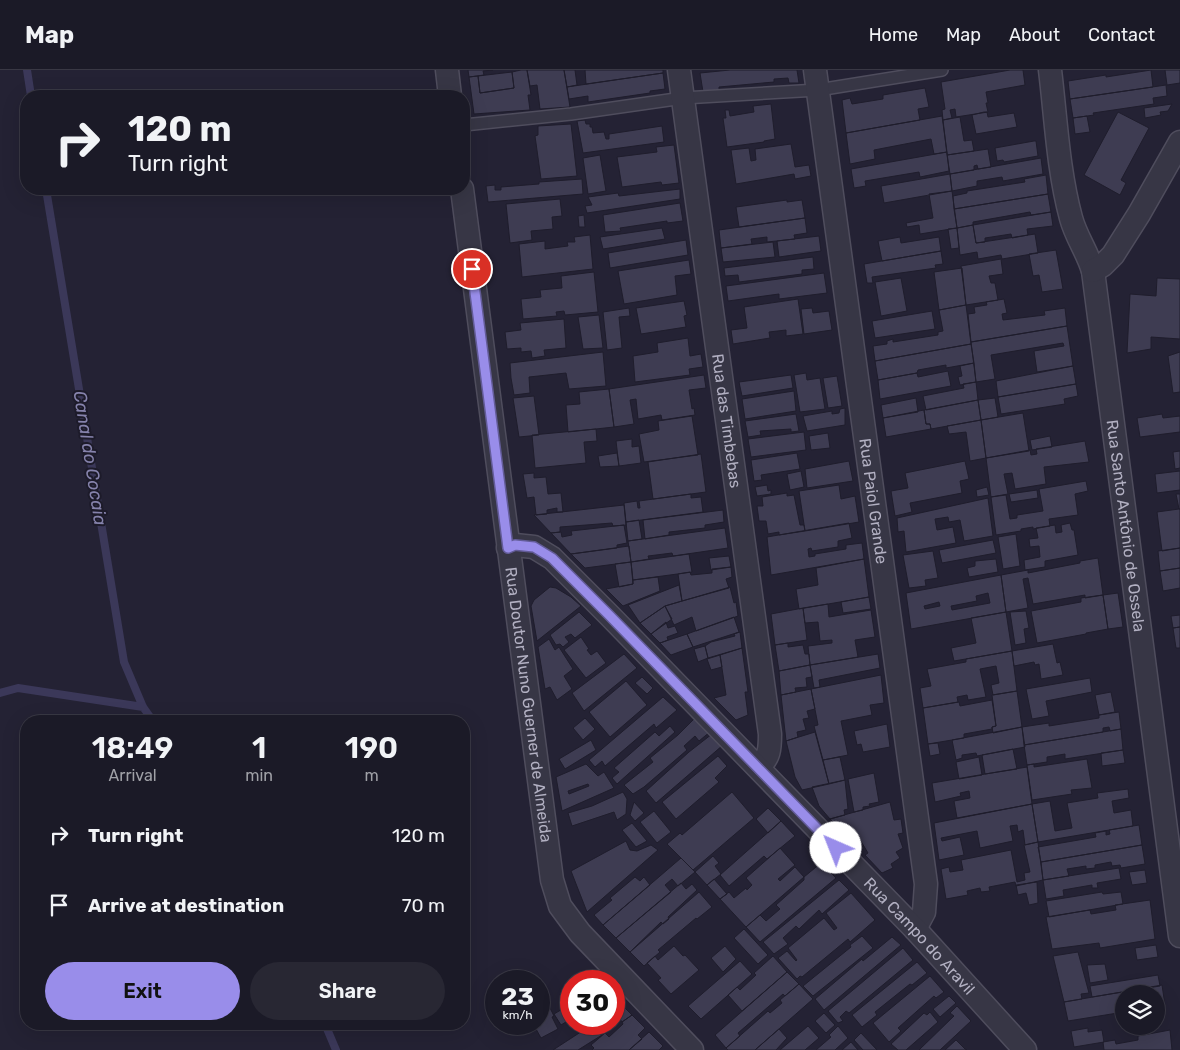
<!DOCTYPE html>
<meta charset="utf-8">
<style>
:root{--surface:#1b1a27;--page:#282733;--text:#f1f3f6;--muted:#a0a1a7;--line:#393844;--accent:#998dea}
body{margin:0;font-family:Rubik,sans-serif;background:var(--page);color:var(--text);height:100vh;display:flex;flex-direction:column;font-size:19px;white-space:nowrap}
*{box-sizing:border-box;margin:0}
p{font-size:16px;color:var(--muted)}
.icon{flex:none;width:28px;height:28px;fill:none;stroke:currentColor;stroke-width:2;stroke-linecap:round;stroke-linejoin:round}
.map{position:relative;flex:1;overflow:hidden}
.details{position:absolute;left:20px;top:645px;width:450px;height:315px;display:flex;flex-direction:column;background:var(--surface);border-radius:20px;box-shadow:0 5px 20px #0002,0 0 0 1px var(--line)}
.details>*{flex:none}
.guide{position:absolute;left:20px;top:20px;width:450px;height:105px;border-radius:20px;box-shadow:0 5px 20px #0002,0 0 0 1px var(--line);background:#1b1a27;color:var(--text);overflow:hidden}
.buttons{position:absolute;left:1115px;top:915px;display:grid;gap:10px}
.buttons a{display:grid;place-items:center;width:50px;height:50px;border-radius:50%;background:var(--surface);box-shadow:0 5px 20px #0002,0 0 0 1px var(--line);font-size:25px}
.speed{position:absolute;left:485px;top:900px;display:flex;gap:10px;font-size:25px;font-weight:700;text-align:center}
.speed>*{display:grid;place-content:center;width:65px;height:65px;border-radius:50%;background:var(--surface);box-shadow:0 5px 20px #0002,0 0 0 1px var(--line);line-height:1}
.speed small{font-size:12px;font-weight:400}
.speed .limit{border:8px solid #d22;background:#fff;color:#111}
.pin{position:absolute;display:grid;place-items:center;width:42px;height:42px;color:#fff;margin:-21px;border:2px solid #fff;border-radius:50%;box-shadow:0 1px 5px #0007}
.me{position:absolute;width:55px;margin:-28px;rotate:316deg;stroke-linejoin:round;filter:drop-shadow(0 0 4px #0008)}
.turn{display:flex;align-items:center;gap:18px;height:105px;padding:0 25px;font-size:22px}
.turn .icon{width:65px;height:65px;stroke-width:2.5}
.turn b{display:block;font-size:35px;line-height:42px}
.eta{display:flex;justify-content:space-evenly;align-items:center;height:85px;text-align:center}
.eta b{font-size:30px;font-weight:600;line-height:35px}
.cta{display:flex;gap:10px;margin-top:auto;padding:10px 25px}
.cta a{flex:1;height:58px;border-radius:30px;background:var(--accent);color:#111;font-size:20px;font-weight:600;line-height:58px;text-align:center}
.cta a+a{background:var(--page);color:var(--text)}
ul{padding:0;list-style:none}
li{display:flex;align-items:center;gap:15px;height:70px;padding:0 25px}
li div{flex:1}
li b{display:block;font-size:19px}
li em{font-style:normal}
header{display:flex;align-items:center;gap:30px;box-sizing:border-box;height:70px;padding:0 25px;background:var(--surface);border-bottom:1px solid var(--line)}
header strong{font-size:24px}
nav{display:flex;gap:28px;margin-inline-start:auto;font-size:18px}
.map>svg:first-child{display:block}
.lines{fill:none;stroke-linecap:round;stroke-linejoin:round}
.stream{stroke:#3b3859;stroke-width:8}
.building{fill:#3e3c52;stroke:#1f1d2c;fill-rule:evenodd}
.lane-casing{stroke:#4f4d5d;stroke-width:14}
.street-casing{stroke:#4f4d5d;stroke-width:25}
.lane{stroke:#373645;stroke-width:11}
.street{stroke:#373645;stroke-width:22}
.route-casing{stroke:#635c98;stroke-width:12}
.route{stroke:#998dea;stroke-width:9}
.labels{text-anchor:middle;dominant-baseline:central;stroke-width:4;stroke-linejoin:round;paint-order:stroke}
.street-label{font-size:16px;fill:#b2b0c2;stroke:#1d1b2a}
.water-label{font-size:18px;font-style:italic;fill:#8683ac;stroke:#1d1b2a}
</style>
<header>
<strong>Map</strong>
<nav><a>Home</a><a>Map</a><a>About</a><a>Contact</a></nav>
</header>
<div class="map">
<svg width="1180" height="980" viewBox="0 0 1180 980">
<rect width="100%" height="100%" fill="#242234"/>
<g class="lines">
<path class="stream" d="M27 0 31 26
M46 119 124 592 143 637 153 651
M0 623 18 618 143 637
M325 954 336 980"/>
</g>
<path class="building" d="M468 0H493L483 1 484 5 469 7Z
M521 0H527L531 25H528L530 40 474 44 469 7 478 6 480 23 514 18 512 2Z
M527 0H564L570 37 540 39 537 15 530 16Z
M564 0H575L577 15 567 17Z
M585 0H663V3L586 14Z
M730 0H797L799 13H789L788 8 774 9V12L719 17V20L703 22 700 3Z
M1010 0H1023L1025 15 986 22 988 33H986L988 42 956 47 955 39 950 40 952 48 943 50 942 40 945 39 941 12Z
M1151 0 1153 17 1070 29 1068 11 1106 5V7Z
M1165 0H1180V13L1167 15Z
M512 2 514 18 480 23 478 6Z
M663 3 665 19 650 21V23L588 32V26L569 29 567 17Z
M1166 15 1167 26 1153 28 1154 34 1093 43 1094 45 1073 48 1070 29Z
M925 18 929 37 918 39 920 50 846 63 842 30 850 28 852 34 883 29V25Z
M771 34 775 69 764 71V72L727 77 723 48H726L725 40H729L730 46 754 42 753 36Z
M1172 34 1168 41 1160 42 1161 45 1145 48 1144 38Z
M984 42H987L988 47 1014 43 1017 57 976 64 972 45Z
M1118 42 1149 58 1121 110 1126 113 1120 125 1084 105Z
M942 46 947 82 934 84 931 69 874 80 875 89 850 94 846 63Z
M1087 46 1090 62 1075 64 1073 48Z
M960 47 964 71 972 70 974 81 947 85 943 50Z
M585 50 586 54H590V57H592L593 63 604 62 606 69H609V64L662 56 664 72 583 83 577 51Z
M571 54 577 106 541 109 535 66 538 65V56Z
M1034 71H1036L1038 86 1004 92 1003 90 997 91 995 78Z
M791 74 795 97 809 95 811 106 795 109 794 104 736 114 731 80 749 78 751 91 756 90 755 79Z
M674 75 679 113 662 115 661 112 622 117 617 87 657 82 656 77Z
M988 79 991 97 978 99 977 95 974 96V100L950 104 947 85Z
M947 82 949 101 920 107 919 102 865 111 866 116 854 118 851 99Z
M600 85 606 121 588 124 583 88Z
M1041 88 1043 104 1003 111 1002 107 977 111V116L952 121 950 104Z
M950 104 952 121 884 133 881 116Z
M1046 105 1048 124 954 139 953 126 967 123V121L1025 112 1024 109Z
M582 109 583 124 488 132 486 116 495 115V120H501V117L539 114V112Z
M680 119V129L587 143 585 136 592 135 588 127 618 123 619 126Z
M952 121 957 158 920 164 919 155 907 157 906 153 933 148 929 124Z
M1048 124 1051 142 1031 145 1030 142 973 152V155L957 158 954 139Z
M560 129 562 146 552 147 553 159 531 161 532 170 510 173 506 134Z
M787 130V132L802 130 805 148 739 157 736 137Z
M680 133 683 151 667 153V151L620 158 621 161 605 162 603 145Z
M1051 142 1053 156 1027 159 1028 165 1012 168 1011 164 985 168V172L976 173 973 155Z
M584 145 585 157H579L578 146Z
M805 148 807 163 794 165 795 169 767 172V167L751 169 752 174 721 178 719 160Z
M973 155 976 173 1035 164 1038 183 1002 189 1001 185 978 189 977 182 960 185 957 158Z
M662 158 665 169 603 179 600 167Z
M957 158 959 178 951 179 948 159Z
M590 165 593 199 522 207 519 174 545 171V179L568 176 567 172H575L574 167Z
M819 166 821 181 779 187 777 171Z
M900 167 901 173 939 167 941 181 882 191 878 171Z
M686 170 688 185 610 198 608 183Z
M773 172 775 187 723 192 721 178Z
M1056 180 1063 219 1042 222 1039 205 1033 206 1029 184Z
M941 181 943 194 935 195 936 198 872 207 873 213H867L864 194Z
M813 187 814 199 802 200V204L739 212 738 205 725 206 724 198Z
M1001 189 1003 204 989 206 991 213H995L998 230 966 235 961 196Z
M689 190 691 204 675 206 677 225 624 234 618 201Z
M962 198 966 235 939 240 934 202Z
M594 202 598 242 565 245 564 241 556 242 557 246 523 249 521 229 541 227 540 220 562 218 561 206Z
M824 203 827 223 779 229V224L728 231 726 216Z
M901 208 907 241 881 246 875 212Z
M1157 208 1180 209V269L1151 267V279L1127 283 1130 224 1156 226Z
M798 229 803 264 786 266V260L769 262 770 268 733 274 731 260 747 258 744 237Z
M1004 229 1007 243 1002 244 1003 250 1045 245 1044 241 1065 238 1067 256 971 272 968 244 975 243 974 237 987 235 986 232Z
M684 231 687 245 684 246 686 257 641 264 636 238Z
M966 235 971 274 875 291 873 276 887 274V271L893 269V272L938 265V262L943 261 939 240Z
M629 238 630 246 619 247 622 278 607 280 603 242Z
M812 238 813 243 829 241 832 260 804 264 801 239Z
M932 241 935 259 875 268 872 251Z
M599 245 603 278 583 279 578 247Z
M564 249 566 278 544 280 545 286 532 288 531 281 521 282V278L507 279 505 262 521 260 520 253Z
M1067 256 1073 296 1037 302 1034 281 1064 276 1063 273 991 285 995 309 976 312 971 272Z
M688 268 690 286 701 284 703 297 689 299 690 305 635 312 633 286 658 282 657 273Z
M971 274 974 293 946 298V295L918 300 917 303 878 310 875 291Z
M603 282 606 316 569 319 566 303 529 307 530 323 514 325 511 308 510 293Z
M1180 282V322L1173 323 1168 286Z
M974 293 976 312 960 315 958 307 962 306 960 296Z
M1073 296 1076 314 998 327 996 311Z
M948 301 951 316 880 329 878 310 917 303 918 307Z
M806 303 807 310 820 308 825 339 800 342 794 305Z
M704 305 706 318 689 320 692 339 694 338 695 345 662 350 661 345 638 349 636 329 630 330 634 354 614 357 609 319Z
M791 305 793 318 742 326 739 312Z
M837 306 842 336 828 338 823 308Z
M976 312 978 330 926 340 923 326 964 318 963 314Z
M1076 314 1078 326 1064 329 1065 334 1001 344 998 327Z
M609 319 614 357 568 362 566 335 580 334 579 322Z
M794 321 796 341 745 349 742 329Z
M534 326 539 365 519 367 513 328Z
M916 328 918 342 883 348 881 335Z
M995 328 998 347 981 350 978 330Z
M978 330 981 350 931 359 930 354H926L924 340Z
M845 338V355L807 361 803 346 832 341V344L839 343 840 339Z
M924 340 926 354H930L931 359 886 367 883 348Z
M1023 343 1029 381 986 388 981 350Z
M796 344 799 361 791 362V359L760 361 761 365 748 367 745 351Z
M1162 344 1163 348 1180 346V362L1140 367 1137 348Z
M692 346 698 385 644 392 639 364 659 360 658 351Z
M981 350 986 388 970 391 966 362 949 364 947 356Z
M596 359 597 371 584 372 586 393 535 398 532 365Z
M804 362 806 380 751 387 748 369Z
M828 363 830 378 811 380 809 366Z
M1050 366 1052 377 1032 380 1030 370Z
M632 369V377L639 376 641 393 619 396 616 371Z
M1085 371 1089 392 1044 397 1046 414 1015 419 1012 403 1004 404 1008 424 991 427 986 388 1030 380 1031 385 1037 384 1036 379Z
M1180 381V398L1175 399 1173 382Z
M617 383 619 396 600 397 598 386Z
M797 383 800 399 761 405 762 410 754 411 751 390Z
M701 384 706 422 653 429 648 392Z
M849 391 853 411 807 418 805 399Z
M965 391 969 409 960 411 962 423 910 433 912 442 895 446 891 421 908 418 905 403Z
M801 401 804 417 790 420 787 404Z
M1180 401V420L1157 423 1155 404Z
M534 403V408L546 407 548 424 561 423 563 442H557V438L547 440V444L536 445 534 427 527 428 523 404Z
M1086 411 1088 421 1075 424 1078 445 1049 449 1050 456 1033 459V457L1021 459V461L996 465 991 427 1006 425 1010 449 1017 448V445L1043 441 1039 419Z
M767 415 768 421 771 420V424L757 426 755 417Z
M839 415 841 429 855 426 859 452 805 461 799 421Z
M987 417 989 425 977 427 976 420Z
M1037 420 1038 428 1011 432 1009 424Z
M787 423V426L794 425 800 455H804L805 461 779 465V462L768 464 766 451H759L757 436H763L762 427Z
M691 424V428L701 427 703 442 626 452 624 433 637 431 638 438H640L639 431Z
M1176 424H1180V439H1179Z
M988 428 993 466 964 471 960 450 949 452 948 447 935 449 937 460 953 457 956 473 906 482 904 461 898 462 897 448Z
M624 435 626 455 613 456 612 453 560 457V462L551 463 534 445Z
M1179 439H1180V478L1162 481 1157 442Z
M723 440 724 452 705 455V458L669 462V465L645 469 643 450Z
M639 450 642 469 628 471 626 452Z
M849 453 852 468 838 471V477L812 481 811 478 808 479 809 487 815 486V484L846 479V475L862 473 864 489 771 505 767 467Z
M1070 453 1072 460H1074L1078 485 1045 491V497L1025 500 1024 490 1040 487 1039 476 1030 477 1029 469 1038 468 1036 458 1055 455 1056 463 1062 462 1061 455Z
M624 455 627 473 617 475V478L571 484 551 463 561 462 562 467 572 465 571 461Z
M725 458 728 478 673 486 672 483 648 486 649 489 631 492 628 471Z
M1016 464 1020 496 1003 499 998 467Z
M993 470 996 483 942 493 939 480Z
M629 476 631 492 585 498 571 484Z
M1180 478V498L1160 501 1158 481Z
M933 481 938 508 925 510 926 516 909 518 903 485Z
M689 484 692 502 633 510 631 492Z
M729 486 731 497 711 500 709 488Z
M1098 488 1103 525 1085 528V525L1033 534 1028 508 1023 509 1028 538 1006 542 1001 505 1028 500V503L1080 493V491Z
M864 489 869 527 799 539 796 519 818 515 816 498Z
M996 489 998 502 969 507 967 498 975 496V491Z
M631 492 633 514 619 517 615 494Z
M731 497 732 507 726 509 729 518 682 531 678 504 690 502 691 505 712 503V499Z
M1180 498V518L1163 521 1160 501Z
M1001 505 1006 542 911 559 906 523ZM988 523 990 533 952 540 951 536 977 531 976 526ZM939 532 940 536 925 539 924 536Z
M658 507 660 521 623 536 606 519 633 514V510Z
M679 515 682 531 665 536 640 553 628 535Z
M550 517 556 518 571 527 581 536 537 571 531 536 534 530Z
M730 517 734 533 736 532 738 546 696 561 692 547 674 555 665 536Z
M1118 523 1123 557 1108 559 1103 525Z
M1103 525 1108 559 1086 563V564L1037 573 1031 541 1081 532V528Z
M869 527 871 539 843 543 841 532Z
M828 534 829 547 871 540 875 567 855 570 858 587 810 595 808 576 832 573V570L820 571 818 552 805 553 803 538Z
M665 536 672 549 651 564 640 553Z
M803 538 807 570 775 575 771 544Z
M1026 541 1029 558 1024 559 1026 573 1015 575 1010 542Z
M579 542 592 555 575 568 571 564 565 567 569 572 563 577 560 574 556 575 550 565Z
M1006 542 1012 581 954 591 951 578 976 573 971 548Z
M1180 545V557L1173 558 1171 546Z
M734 547 739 562 693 577 687 564Z
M666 552 668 558 675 556 678 563 667 567 668 570 660 573 651 564Z
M1180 557V578H1176L1173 558Z
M740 562 742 578 708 588 705 576 711 572 735 566 734 564Z
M687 564 693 577 671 585 660 573Z
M581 567 589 579 587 580 591 585 597 581 606 593 586 608 564 580Z
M549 569 555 580 559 577 573 599 564 606 572 619 557 630 550 617 545 619 538 577Z
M788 573V577L803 575 805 584H809L810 595 779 601 775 575Z
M1053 574 1057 593 1060 592 1063 605 1041 609 1039 594 1035 595 1034 592 1014 596 1012 581Z
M705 576 708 588 698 592 694 579Z
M742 578 748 622H745L748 645 736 650 714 628 726 625 720 585Z
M1012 581 1017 621 993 625 991 615 999 613 996 596 980 599 986 627 968 630 967 625 957 627 958 632 923 638 920 618 931 616 927 599 966 592V589Z
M624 584 637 598 584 641 572 623Z
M878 584 880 598 819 610 820 617 814 618 810 595Z
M720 585 722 597 711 600 707 589Z
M810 595 812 607 806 608 807 617 795 618 796 622 781 625 779 601Z
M881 605 884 633 870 635 872 645 841 651 848 685 823 690 814 656 818 655 811 619Z
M642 607 653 618 647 624 635 613Z
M1090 608 1092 622 1046 631 1049 646 1032 649 1026 619Z
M626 611 647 635 610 667 589 642Z
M811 619 815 639 807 641 809 648 803 649 806 660 797 662 798 667 786 671 781 625Z
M1017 621 1022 657 993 663 992 657 996 656 992 625Z
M1111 622 1115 642 1099 645 1095 625Z
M663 627 677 640 656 658 654 654 605 696 602 691 595 697 589 690Z
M992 630 996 656 992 657V659L964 664V668L928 674 923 638 959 632 960 636Z
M1119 642 1121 659 1110 661 1109 657 1103 658V662L1024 675 1022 657 1049 653V656L1099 648V645Z
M697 646 711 661 699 671 695 666 684 676 687 680 644 717 633 724 624 715 653 692 650 688 678 665Z
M585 648 595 659 583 670 573 658Z
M887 654 890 677 863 682 861 674 857 675 854 661Z
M670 656 675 662 617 714 612 708 619 702 614 698 655 662 659 666Z
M1022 657 1025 677 977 686 976 683 962 685V688L956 690 952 670Z
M1121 659 1123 680 1065 689V684L1047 687V692L1027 695 1024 675Z
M815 662 829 714 802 720 795 707 786 671Z
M712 664 723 675 656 733 646 721 689 682Z
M591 670 596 680 565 699 559 689Z
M938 673 940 684 930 686 928 674Z
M1013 679 1017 699 985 704 982 685Z
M1123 680 1125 693 1102 696 1101 683Z
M718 686 727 696 715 708 719 712 676 749 662 732Z
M840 687 845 710 829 714 823 690Z
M979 687 982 705 959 709 956 692Z
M1087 689 1092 718 1071 720 1072 724 1032 730 1027 695 1034 694V697Z
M586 694 598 706 604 702 614 718 562 741 556 707ZM588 714 589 716 569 724 568 721Z
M1027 697 1032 734 957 748 954 731 970 728 969 721 960 723 961 726 935 732 932 713Z
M874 703 879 732 869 734 870 736 863 737V740L854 742 848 709Z
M845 710 848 739 844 740 845 745 830 749 819 736 812 717Z
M1128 719 1129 728 1112 731 1114 743 1131 740 1133 756 1038 772 1032 734 1050 731 1055 761 1072 758 1067 733 1098 728 1097 723Z
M623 722 627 729 626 744 617 750 614 742 572 756 568 743 592 736Z
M732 722 754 748 693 800 667 774 680 763 682 765Z
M634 732 644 743 635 751 630 745Z
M890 732 894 750 901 749 903 763 898 764 903 778 896 782 900 788 891 794 893 798 882 803 865 785 868 783 856 763 849 769 830 749Z
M1032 734 1038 772 1025 775 1023 760 1018 762 1017 755 1010 756 1013 771 980 778 977 761 941 768 942 771 960 767 964 785 939 790 934 753Z
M768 738 781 751 768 763 756 749Z
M654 741 671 762 657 773 640 752Z
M781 751 795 766 767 789 764 786 729 816 720 805Z
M632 753 647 771 636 777 622 760Z
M1139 755 1142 775 1041 792 1038 777 1096 767 1095 763 1106 761V765L1110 764 1109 760Z
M626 771 630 780 637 781 651 775 658 780 587 842 571 801Z
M1038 772 1043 810 1016 816 1015 812 989 817 990 821 981 822 980 818 967 821 968 825 946 829 941 799 949 797 950 802 963 800 961 790 1011 780 1017 812 1025 810 1024 803 1030 802 1024 775Z
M1142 775 1145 794 1121 798 1120 795 1112 796 1111 792 1095 795V798L1086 799V796L1067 799 1069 806 1043 810 1041 792Z
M780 778 795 795 778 809 780 811 795 797 804 807 746 857 720 829 729 822 734 828 746 818 747 820 752 815 746 808Z
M713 786 719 793 715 796 721 804 707 815 695 802Z
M681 788 695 802 678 816 672 809 665 815 671 822 616 868 603 855Z
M821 793 836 808 760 872 746 857 760 845 766 851 780 839 776 835 804 810V807Z
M1119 798 1121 809 1097 813 1098 818H1092V815L1063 820 1064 826 1046 829 1043 810Z
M1145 800 1147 813 1132 815 1129 802Z
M635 807 640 811 644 807 650 815 603 855 594 845 612 830 610 828Z
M714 809 727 824 720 829 707 815Z
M839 810 849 820 822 844 819 840 799 859 796 856 783 868 788 874 774 884 763 872Z
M1037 812 1038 833 1029 835 1026 823 1018 825 1016 815Z
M681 813 686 819 692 814 697 820 668 847 669 849 663 854 661 852 630 882 616 868Z
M699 822 712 837 697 849 696 848 658 880 660 882 644 896 630 882Z
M1102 822 1103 824 1121 822 1123 834 1049 847 1046 831Z
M851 823 875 850 850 872 848 869 802 907 800 906 797 909 778 888 787 881 796 891 797 890 788 878 824 848 834 860 837 858 826 843Z
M1150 830 1155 869 1100 878 1099 873 1052 879 1046 847 1090 840 1091 844 1116 840 1115 835Z
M744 859 768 885 758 894 734 868Z
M862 866 873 878 813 926 803 916 851 877 850 875Z
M892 867 901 875 824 940 815 929 862 889 863 891Z
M1156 875 1158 887 1137 890 1135 878Z
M674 876 683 886 685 885 699 900 671 924 658 910 661 908 647 893 655 886 658 890Z
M725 876 736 889 723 902 711 888Z
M903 878 913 890 849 943 846 941 840 947 843 951 838 953 828 941Z
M1078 882 1089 923 1081 924 1082 929 1064 932 1053 886Z
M773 886 787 902 742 941 728 925 737 917 740 920 756 905 754 903Z
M740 891 752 904 701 949 688 936Z
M917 892 927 903 912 915 910 914 875 942 877 945 862 957 852 945Z
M1105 894 1108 910 1090 913 1087 895Z
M787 902 799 914 785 926 783 924 738 963 740 966 726 978 715 965Z
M1158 905 1160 916 1092 927 1090 916Z
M930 906 944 922 936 928 934 926 898 958 901 961 889 972 873 953Z
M799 914 813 929 755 980H728L726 978 768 941 770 943 782 933 780 930Z
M1162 915 1165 935 1156 937V924H1124V942L1068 951 1064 932Z
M949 926 956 933 940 947 933 939Z
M571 934V949L561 955 554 944Z
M622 935 632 945 622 952 620 949 614 953V940Z
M549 936 554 946 552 947 558 959 541 968 536 959 528 961 525 954H539V941Z
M957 936 971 951 940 980H919L954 946 950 943Z
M930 942 938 952 906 980H898L891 974 924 943 927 945Z
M824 943 835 955 826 963 815 951Z
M632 945 645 958 638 965 642 969 629 980H592L594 978 591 975 605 963 609 967 623 954 622 952Z
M593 954H613L600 962 602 965 578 980H553Z
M808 956 819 968 805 980H780Z
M838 956 848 968 835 980H816L831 967 829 965Z
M1088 958V962L1102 960 1104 972 1074 977 1071 961Z
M779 959 787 968 776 980H755Z
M1170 960 1172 980H1104L1103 972 1115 970 1116 974 1138 970V966Z
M649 962 663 976 659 980H629Z
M861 963 877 980H863L854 970Z
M956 970 965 979 967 980H945Z
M851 972 858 980H842Z"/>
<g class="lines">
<defs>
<path id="lane" d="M464 55 571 44 683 28 818 20 942 0"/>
<g id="street">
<path d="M447 0 450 26"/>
<path id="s1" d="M679 0 770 664C770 677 770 690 757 696"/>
<path id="s2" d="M815 0 926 814 924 842 915 859"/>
<path id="s3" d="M1050 0C1056 49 1058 100 1071 148 1076 167 1088 183 1093 201L1180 866"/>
<path id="s4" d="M462 119 552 810 560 836 580 863 692 980"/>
<path d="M1093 201 1103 195 1113 185 1139 144 1180 72"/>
<path id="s5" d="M508 478 515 475 534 477 552 488 610 546 915 859 1025 980"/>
</g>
</defs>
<use href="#lane" class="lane-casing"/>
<use href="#street" class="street-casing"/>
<use href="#lane" class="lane"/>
<use href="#street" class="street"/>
</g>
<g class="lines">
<defs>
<path id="route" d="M472 199 508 478 515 475 534 477 552 488 610 546 836 778"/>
</defs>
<use href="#route" class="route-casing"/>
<use href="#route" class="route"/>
</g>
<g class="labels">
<g class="street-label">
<text stroke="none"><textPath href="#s1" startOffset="354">Rua das Timbebas</textPath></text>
<text stroke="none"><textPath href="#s2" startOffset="435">Rua Paiol Grande</textPath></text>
<text stroke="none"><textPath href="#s3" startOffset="464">Rua Santo Antônio de Ossela</textPath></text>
<text stroke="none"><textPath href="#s4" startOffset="520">Rua Doutor Nuno Guerner de Almeida</textPath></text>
<text stroke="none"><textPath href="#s5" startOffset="575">Rua Campo do Aravil</textPath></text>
</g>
<g class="water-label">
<text transform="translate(90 388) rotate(81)">Canal do Cocaia</text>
</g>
</g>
</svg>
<div class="buttons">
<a><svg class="icon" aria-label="layers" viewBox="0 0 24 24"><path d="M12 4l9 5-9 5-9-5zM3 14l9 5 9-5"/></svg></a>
</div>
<div class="speed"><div>23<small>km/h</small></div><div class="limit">30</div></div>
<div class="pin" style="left:472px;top:199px;background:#d93025"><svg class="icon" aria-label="arrive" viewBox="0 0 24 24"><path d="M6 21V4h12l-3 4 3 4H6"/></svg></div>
<svg class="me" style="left:836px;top:778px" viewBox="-20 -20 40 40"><circle r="19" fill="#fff"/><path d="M0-13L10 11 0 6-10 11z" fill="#998dea"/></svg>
<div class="guide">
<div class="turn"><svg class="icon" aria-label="right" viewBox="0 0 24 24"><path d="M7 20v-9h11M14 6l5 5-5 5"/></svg><div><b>120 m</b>Turn right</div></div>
</div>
<section class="details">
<div class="eta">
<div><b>18:49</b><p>Arrival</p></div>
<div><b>1</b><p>min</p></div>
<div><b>190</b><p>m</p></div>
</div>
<ul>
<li><svg class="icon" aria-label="right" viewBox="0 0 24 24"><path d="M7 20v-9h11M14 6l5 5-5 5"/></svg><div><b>Turn right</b></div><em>120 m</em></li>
<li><svg class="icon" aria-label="arrive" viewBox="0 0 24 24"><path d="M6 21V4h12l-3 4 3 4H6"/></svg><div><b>Arrive at destination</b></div><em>70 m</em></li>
</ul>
<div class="cta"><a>Exit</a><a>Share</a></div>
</section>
</div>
